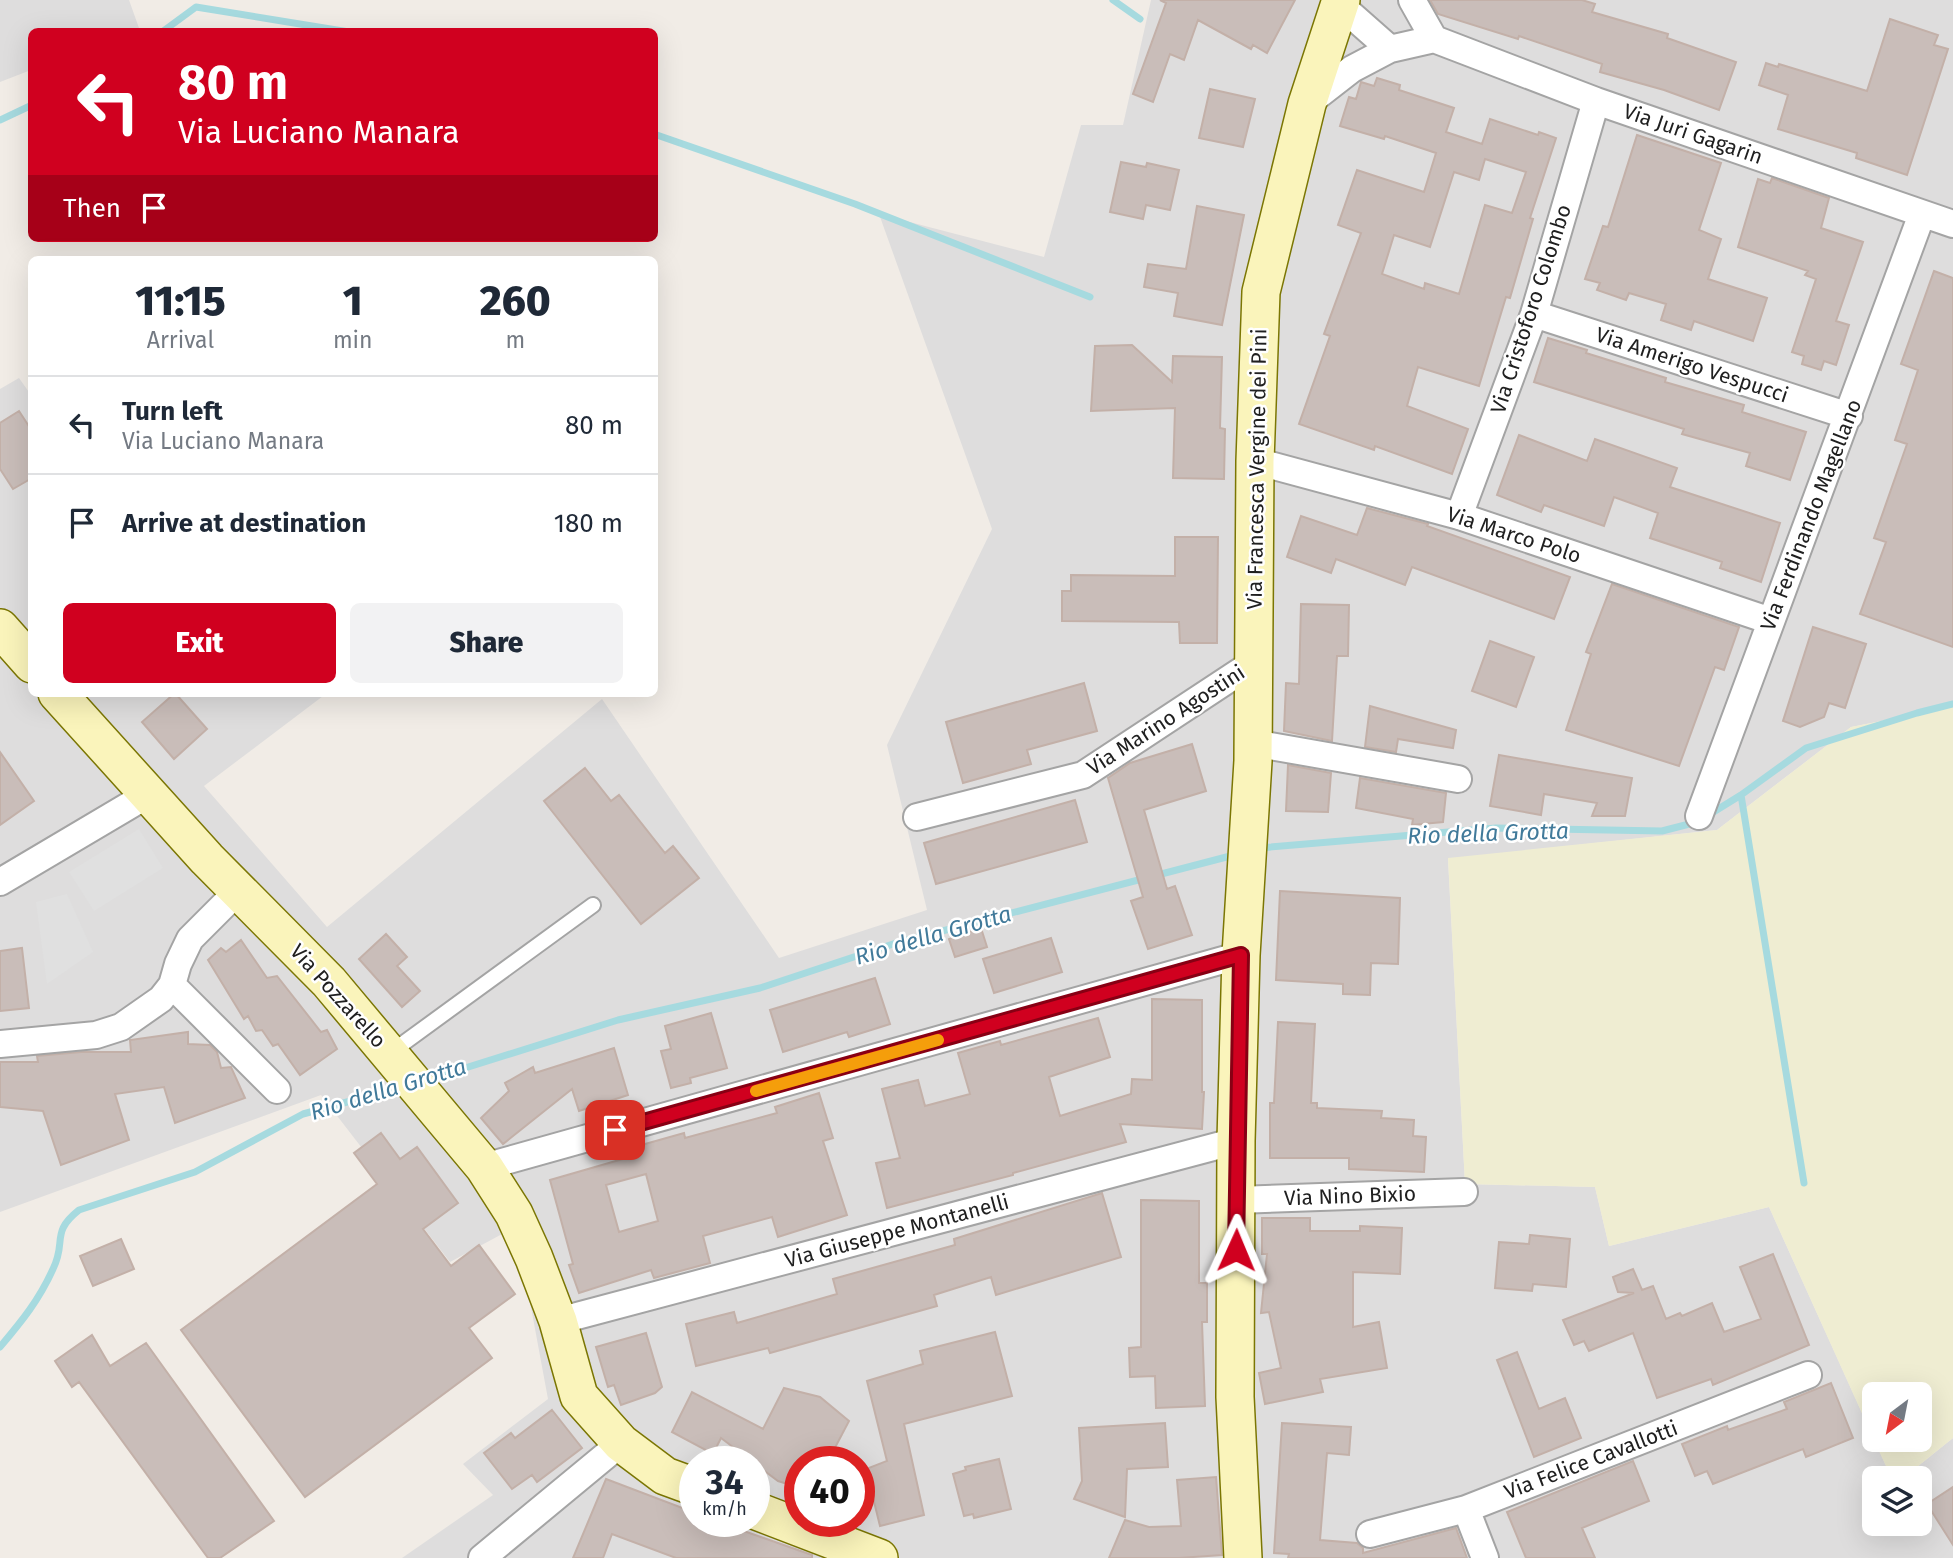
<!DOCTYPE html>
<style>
:root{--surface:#fff;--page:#f2f2f3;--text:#1f2937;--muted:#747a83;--line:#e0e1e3;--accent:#d0001f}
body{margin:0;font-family:"Fira Sans",sans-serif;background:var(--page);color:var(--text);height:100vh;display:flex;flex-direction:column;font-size:26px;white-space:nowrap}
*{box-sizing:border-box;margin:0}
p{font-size:23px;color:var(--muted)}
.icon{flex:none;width:38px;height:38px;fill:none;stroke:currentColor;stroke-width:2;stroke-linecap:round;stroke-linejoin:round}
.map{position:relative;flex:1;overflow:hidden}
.sheet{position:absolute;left:28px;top:256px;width:630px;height:441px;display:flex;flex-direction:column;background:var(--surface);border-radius:10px;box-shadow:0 7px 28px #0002}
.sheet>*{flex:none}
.hud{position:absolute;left:28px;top:28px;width:630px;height:214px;border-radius:10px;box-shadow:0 7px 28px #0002;background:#d0001f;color:#fff;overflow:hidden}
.needle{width:46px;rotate:212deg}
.buttons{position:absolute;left:1862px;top:1382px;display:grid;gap:14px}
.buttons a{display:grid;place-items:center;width:70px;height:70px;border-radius:10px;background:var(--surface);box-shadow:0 7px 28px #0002;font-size:35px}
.speed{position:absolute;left:679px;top:1446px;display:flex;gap:14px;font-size:35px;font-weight:700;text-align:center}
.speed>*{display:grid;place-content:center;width:91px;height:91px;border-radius:50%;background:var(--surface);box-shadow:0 7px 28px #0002;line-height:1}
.speed small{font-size:18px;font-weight:400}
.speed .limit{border:10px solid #d22;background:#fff;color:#111}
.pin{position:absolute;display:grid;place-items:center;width:60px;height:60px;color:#fff;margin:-30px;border-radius:14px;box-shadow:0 4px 10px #0006}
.me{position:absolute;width:77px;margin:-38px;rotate:1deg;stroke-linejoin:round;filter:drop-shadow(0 0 5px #0008)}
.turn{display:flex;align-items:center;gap:24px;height:147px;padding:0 35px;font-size:32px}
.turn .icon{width:91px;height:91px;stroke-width:2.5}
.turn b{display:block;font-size:49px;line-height:60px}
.then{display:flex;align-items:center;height:66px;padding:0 35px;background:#0003;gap:14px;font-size:26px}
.eta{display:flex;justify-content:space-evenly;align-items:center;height:119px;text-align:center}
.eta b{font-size:42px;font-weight:800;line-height:49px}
.action{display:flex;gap:14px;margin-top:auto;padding:14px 35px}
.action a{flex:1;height:80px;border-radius:10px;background:var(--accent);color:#fff;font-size:28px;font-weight:800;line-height:80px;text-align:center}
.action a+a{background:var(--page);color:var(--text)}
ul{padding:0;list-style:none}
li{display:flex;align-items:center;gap:21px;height:98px;padding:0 35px;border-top:2px solid var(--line)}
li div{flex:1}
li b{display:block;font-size:26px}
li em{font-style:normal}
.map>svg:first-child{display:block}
.residential{fill:#dedddd;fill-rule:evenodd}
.farmland{fill:#efedd2}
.parking{fill:#e0e0e0}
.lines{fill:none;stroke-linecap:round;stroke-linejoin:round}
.stream{stroke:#a6dadf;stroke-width:7}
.building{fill:#c9bdb9;stroke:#c3b0a8;stroke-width:2;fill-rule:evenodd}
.lane-casing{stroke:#a4a4a4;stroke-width:18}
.street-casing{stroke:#a4a4a4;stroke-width:30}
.secondary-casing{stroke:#7b7603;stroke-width:40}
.lane{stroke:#fff;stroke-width:14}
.street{stroke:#fff;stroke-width:26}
.secondary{stroke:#faf4bb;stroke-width:37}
.route-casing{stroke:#870014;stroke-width:18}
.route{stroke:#d0001f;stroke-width:12}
.slow{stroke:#f59e0b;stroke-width:12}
.labels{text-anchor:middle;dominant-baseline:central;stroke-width:5;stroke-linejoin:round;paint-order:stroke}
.street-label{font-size:21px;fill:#202020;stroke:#fff}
.water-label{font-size:23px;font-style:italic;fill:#417a9a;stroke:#fff}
</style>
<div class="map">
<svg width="1953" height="1558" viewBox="0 0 1953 1558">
<rect width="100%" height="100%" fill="#f1ece6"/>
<path class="residential" d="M0 0H129L139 28 130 32H32L31 70 0 82Z
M1151 0H1953V707L1851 727 1717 830 1448 859 1465 1184 1595 1187 1609 1246 1769 1207 1892 1479H1874V1524H1920V1479H1902L1953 1438V1558H402L493 1495 463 1464 548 1399 528 1291 504 1233 450 1262 321 1095 0 1212V389L19 378 31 395 32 693H327L204 786 327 927 602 699 779 958 927 910 887 745 992 529 879 214 1044 257 1081 125H1123ZM695 1461H754V1521H695ZM800 1461H859V1521H800Z"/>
<path class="farmland" d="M1953 707V1438L1902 1479H1892L1874 1440H1920V1395H1874V1440L1769 1207 1609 1246 1595 1187 1465 1184 1448 858 1717 830 1851 727Z"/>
<path class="parking" d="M139 829 163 868 94 911 69 872Z
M67 894 93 952 47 984 36 902Z"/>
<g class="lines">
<path class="stream" d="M1113 0 1140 19
M162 32 196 7 349 32
M0 120 32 105
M654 134 855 204 1090 297
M1741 795 1804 1183
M1707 816 1741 795 1806 748 1917 713 1953 704
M1259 848 1496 828 1662 831 1697 822
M427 1080 618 1020 760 988 896 943 1238 854
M0 1347C22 1321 39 1300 53 1269 67 1241 50 1233 79 1210L195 1172 303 1114 402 1087"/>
</g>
<path class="building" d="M1160 0H1295L1267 53 1253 45 1251 49 1198 20 1184 60 1170 54 1153 102 1133 94 1166 3Z
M1430 0H1582L1595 4 1592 12 1668 34 1667 38 1736 62 1719 110 1664 90 1600 72 1602 64 1519 36 1518 39 1438 14Z
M1890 19 1938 35 1934 45 1948 49 1907 175 1856 158 1857 153 1778 129 1788 95 1759 85 1766 63 1778 67 1779 64 1867 91Z
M1377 78 1400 85 1399 90 1454 108 1446 132 1482 144 1490 119 1538 135 1539 132 1556 138 1530 218 1533 219 1510 298 1506 297 1479 386 1418 367 1407 406 1468 429 1452 474 1375 446 1374 450 1299 424 1330 336 1324 334 1361 233 1338 225 1357 170 1424 192 1436 153 1385 136 1384 139 1340 126 1349 97 1356 99 1361 82 1374 86ZM1485 159 1526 172 1512 213 1485 205 1459 294 1425 283 1424 289 1382 274 1394 235 1430 247 1454 172 1479 180Z
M1210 89 1255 99 1243 147 1199 138Z
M1637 135 1721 163 1699 230 1721 239 1708 279 1767 298 1753 341 1694 321 1691 330 1661 320 1666 304 1629 293 1626 300 1597 290 1600 283 1585 279 1603 226 1608 227Z
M1121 162 1146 167 1147 163 1179 170 1170 210 1146 205 1143 219 1110 212Z
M1772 178 1829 198 1821 228 1863 242 1836 321 1849 325 1836 365 1824 361 1821 370 1802 364 1804 356 1792 352 1816 279 1805 275 1808 271 1738 247 1758 179 1770 183Z
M1197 206 1244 215 1222 325 1174 316 1178 293 1144 287 1148 264 1186 269Z
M1934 271 1953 278V647L1860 614 1886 542 1874 538 1907 444 1895 440 1918 370 1901 364Z
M1548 338 1587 350 1586 353 1666 378 1665 382 1744 405 1742 412 1806 432 1790 480 1746 466 1750 453 1682 434 1684 429 1534 382Z
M1132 345 1172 382 1173 356 1222 357 1220 428 1225 429 1224 479 1173 478 1175 408 1091 411 1095 346Z
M19 411 32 431V478L13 489 0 469V423Z
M1519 435 1587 461 1595 439 1677 468 1670 487 1780 523 1761 582 1720 568 1722 562 1650 538 1658 513 1614 497 1604 526 1544 505 1541 512 1497 495Z
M1367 508 1428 524 1427 526 1570 577 1554 619 1412 567 1405 585 1336 559 1331 573 1287 557 1301 516 1357 535Z
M1175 537H1218L1217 643H1180L1179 622 1062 621V591H1071V575L1175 576Z
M1612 584 1739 627 1724 670 1715 667 1679 766 1566 730 1591 654 1586 652Z
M1301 604 1349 605 1348 656H1337L1332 741 1284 731 1286 683 1299 684Z
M1813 627 1866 644 1845 708 1829 703 1824 717 1800 727 1783 721Z
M1490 641 1534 657 1516 707 1472 691Z
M1084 683 1097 731 1027 750 1031 764 963 783 946 722Z
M175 693 207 729 174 759 142 722Z
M1370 706 1456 730 1453 748 1398 739 1396 752 1365 747Z
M1192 744 1206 791 1144 810 1167 889 1175 886 1192 935 1148 949 1131 901 1143 897 1108 778 1130 763Z
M0 752 34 801 0 825Z
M1499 755 1632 778 1625 816H1592L1597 803 1544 794 1541 815 1490 806Z
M1288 765 1331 773 1328 812 1286 811Z
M585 768 611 801 619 795 665 853 673 846 699 878 641 924 544 801Z
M1360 778 1446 793 1443 822 1412 825 1413 819 1356 808Z
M1075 800 1087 842 936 884 924 843Z
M1280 891 1400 898 1398 964 1371 963 1370 995 1343 994V984L1276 980Z
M981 928 987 947 955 957 949 939Z
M386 934 407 957 397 966 420 991 402 1007 359 959Z
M1051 938 1062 972 994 993 983 959Z
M241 940 267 978 277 976 321 1032 327 1030 337 1049 300 1075 278 1044 273 1046 262 1030 256 1031 248 1016 244 1019 208 960 221 948 226 952Z
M22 948 29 1008 0 1011V951Z
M875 978 890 1024 849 1037 847 1032 783 1052 770 1010Z
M1152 999 1202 1000V1092H1204L1202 1129 1120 1124 1126 1142 1013 1173V1175L887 1208 876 1163 900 1158 882 1089 918 1080 925 1106 970 1094 958 1053 1000 1041 1001 1045 1098 1018 1110 1057 1049 1077 1060 1116 1131 1094 1132 1079 1152 1080Z
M711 1013 727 1068 690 1078 691 1083 671 1088 661 1051 671 1049 665 1026Z
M1278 1022 1315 1024 1311 1103H1317V1108L1382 1111 1381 1118 1414 1120 1413 1136 1426 1137 1424 1172 1349 1169V1158H1270V1103H1274Z
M188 1032V1044L210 1045 217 1052 221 1068 231 1067 245 1098 175 1123 164 1087 115 1094 129 1140 61 1165 43 1111 0 1107V1062H38L37 1056 81 1052H131L130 1040Z
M614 1048 628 1095 579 1111 572 1089 503 1144 481 1118 509 1091 505 1083 533 1067 535 1073Z
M819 1093 833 1138 823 1141 847 1215 778 1237 772 1217 703 1236 710 1263 654 1278 651 1270 579 1293 569 1265 573 1264 550 1180 640 1154 638 1146 684 1133 685 1138 777 1113 775 1107ZM646 1174 658 1221 619 1232 606 1185Z
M381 1133 400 1159 417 1147 458 1203 423 1229 451 1266 479 1245 515 1294 469 1328 492 1358 305 1497 181 1330 377 1184 354 1153Z
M1102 1193 1121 1257 996 1295 991 1277 934 1295 937 1306 770 1353 768 1348 696 1366 686 1324 734 1312 737 1323 837 1294 833 1279 955 1245 954 1239Z
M1141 1200 1199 1201V1283H1207V1322H1202L1205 1406 1156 1408 1155 1376 1130 1377 1129 1348 1141 1347Z
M1262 1218H1310V1231H1360V1226L1402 1228 1400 1274 1353 1272V1327L1379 1322 1387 1368 1320 1379 1323 1392 1265 1404 1259 1373 1281 1368 1269 1312 1261 1313 1267 1254H1262Z
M1530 1235 1570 1239 1566 1287 1533 1284 1532 1291 1495 1288 1499 1242 1529 1244Z
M121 1239 134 1269 93 1286 80 1256Z
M1773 1254 1809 1345 1713 1385 1711 1379 1657 1398 1633 1333 1589 1351 1584 1341 1574 1345 1563 1320 1634 1293 1618 1292 1613 1277 1633 1269 1642 1290 1653 1286 1666 1319 1680 1313 1682 1316 1712 1303 1724 1332 1761 1319 1740 1267Z
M995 1332 1012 1396 904 1424 924 1515 880 1526 866 1469 887 1461 867 1381 923 1364 920 1351Z
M646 1333 662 1387 655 1393 621 1405 614 1385 608 1387 596 1347Z
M92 1335 110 1366 146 1343 274 1521 220 1558H208L79 1382 72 1387 55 1361Z
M1517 1352 1539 1409 1565 1398 1581 1438 1534 1457 1497 1360Z
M1831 1383 1853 1438 1806 1457 1803 1449 1713 1484 1707 1471 1695 1476 1682 1444 1727 1426 1728 1430 1787 1409 1784 1402Z
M784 1388 820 1397 849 1421 828 1461H800V1488L778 1481 721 1438 713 1454 672 1432 692 1392 763 1429Z
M552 1410 582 1448 537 1482 532 1475 512 1489 484 1453 511 1433 515 1438Z
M1165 1423 1168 1467 1127 1469 1125 1517 1074 1499 1082 1481 1079 1428Z
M1282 1423 1351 1427 1349 1455 1327 1453 1320 1540 1357 1543 1363 1548V1553L1456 1528 1467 1558H1288L1289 1554 1274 1553Z
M999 1459 1011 1509 974 1518 973 1514 964 1516 953 1474 966 1470 965 1467Z
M1633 1461 1649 1501 1582 1528 1595 1558H1526L1507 1512Z
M1216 1477 1222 1555 1179 1558H1109L1125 1520 1149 1527 1181 1526 1177 1480Z
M606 1479 693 1512 695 1521H710L740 1532 741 1530 812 1555V1558H676L612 1534 603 1558H573Z
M1953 1487V1545L1927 1504Z"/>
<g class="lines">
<defs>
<path id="lane" d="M390 1053 593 905"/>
<path id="street" d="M1412 0 1434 39
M1339 4 1390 49
M1307 104 1352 69 1390 49 1434 39 1596 101 1953 224
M1534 314 1849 416
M1255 461 1459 516 1771 621
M1459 516 1534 314 1596 101
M1253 743 1458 779
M1699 816 1922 214
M917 817 1083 775 1253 663
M0 882 147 795
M172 985 277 1090
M0 1044 96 1035 121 1027 161 999 172 985 178 964 190 939 239 890
M484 1167 1241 955
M1237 1200 1464 1192
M558 1321 1236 1141
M1466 1509 1485 1558
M1370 1534 1466 1509 1808 1375
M482 1558 621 1443"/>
<path id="secondary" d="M0 628 32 664
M57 693 207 859 329 982 484 1167 514 1214 534 1258 558 1321 579 1396 621 1443 665 1476 695 1487
M754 1510 879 1558
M1243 1558 1235 1397 1236 1141 1241 955 1253 761 1255 461 1261 292 1307 104 1341 0"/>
</defs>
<use href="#lane" class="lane-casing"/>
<use href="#street" class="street-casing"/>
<use href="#secondary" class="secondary-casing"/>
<use href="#lane" class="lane"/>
<use href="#street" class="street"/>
<use href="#secondary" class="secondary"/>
</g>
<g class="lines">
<defs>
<path id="route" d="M615 1130 1241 955 1236 1250"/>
</defs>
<use href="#route" class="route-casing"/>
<use href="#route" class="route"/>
<path class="slow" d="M756 1091 938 1040"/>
</g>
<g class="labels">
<g class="street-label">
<text transform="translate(1693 134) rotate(19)">Via Juri Gagarin</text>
<text transform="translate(1531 309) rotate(-72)">Via Cristoforo Colombo</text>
<text transform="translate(1692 365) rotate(18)">Via Amerigo Vespucci</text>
<text transform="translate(1257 469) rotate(-89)">Via Francesca Vergine dei Pini</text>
<text transform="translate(1811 515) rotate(-69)">Via Ferdinando Magellano</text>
<text transform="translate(1514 535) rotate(18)">Via Marco Polo</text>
<text transform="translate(1166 720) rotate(-33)">Via Marino Agostini</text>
<text transform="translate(338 996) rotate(48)">Via Pozzarello</text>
<text transform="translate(1350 1196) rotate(-2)">Via Nino Bixio</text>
<text transform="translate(897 1231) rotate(-15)">Via Giuseppe Montanelli</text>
<text transform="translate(1591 1460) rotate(-21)">Via Felice Cavallotti</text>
</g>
<g class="water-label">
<text transform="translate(1488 833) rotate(-2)">Rio della Grotta</text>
<text transform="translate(933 935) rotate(-16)">Rio della Grotta</text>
<text transform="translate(388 1089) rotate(-17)">Rio della Grotta</text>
</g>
</g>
</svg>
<div class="buttons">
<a><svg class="needle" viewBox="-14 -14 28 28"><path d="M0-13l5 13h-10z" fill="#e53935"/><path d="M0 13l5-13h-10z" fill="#747a83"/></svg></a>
<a><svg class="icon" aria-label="layers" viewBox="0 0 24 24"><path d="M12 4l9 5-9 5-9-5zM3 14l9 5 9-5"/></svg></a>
</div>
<div class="speed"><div>34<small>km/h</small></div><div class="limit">40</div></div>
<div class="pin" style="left:615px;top:1130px;background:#d93025"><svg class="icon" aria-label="arrive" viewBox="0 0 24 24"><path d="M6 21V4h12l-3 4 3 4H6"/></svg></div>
<svg class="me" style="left:1236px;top:1250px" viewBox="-20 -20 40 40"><path d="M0-17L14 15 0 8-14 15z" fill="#d0001f" stroke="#fff" stroke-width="4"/></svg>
<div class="hud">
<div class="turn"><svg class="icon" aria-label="left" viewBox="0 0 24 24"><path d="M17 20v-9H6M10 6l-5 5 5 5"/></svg><div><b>80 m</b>Via Luciano Manara</div></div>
<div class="then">Then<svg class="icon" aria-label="arrive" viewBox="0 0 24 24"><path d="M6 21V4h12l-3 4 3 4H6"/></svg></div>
</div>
<section class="sheet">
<div class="eta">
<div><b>11:15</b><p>Arrival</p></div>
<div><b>1</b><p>min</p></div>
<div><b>260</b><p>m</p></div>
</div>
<ul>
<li><svg class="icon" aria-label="left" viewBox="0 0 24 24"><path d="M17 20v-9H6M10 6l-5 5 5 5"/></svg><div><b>Turn left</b><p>Via Luciano Manara</p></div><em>80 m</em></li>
<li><svg class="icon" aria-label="arrive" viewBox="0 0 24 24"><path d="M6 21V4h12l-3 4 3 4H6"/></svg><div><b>Arrive at destination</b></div><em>180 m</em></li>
</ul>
<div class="action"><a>Exit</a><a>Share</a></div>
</section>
</div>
